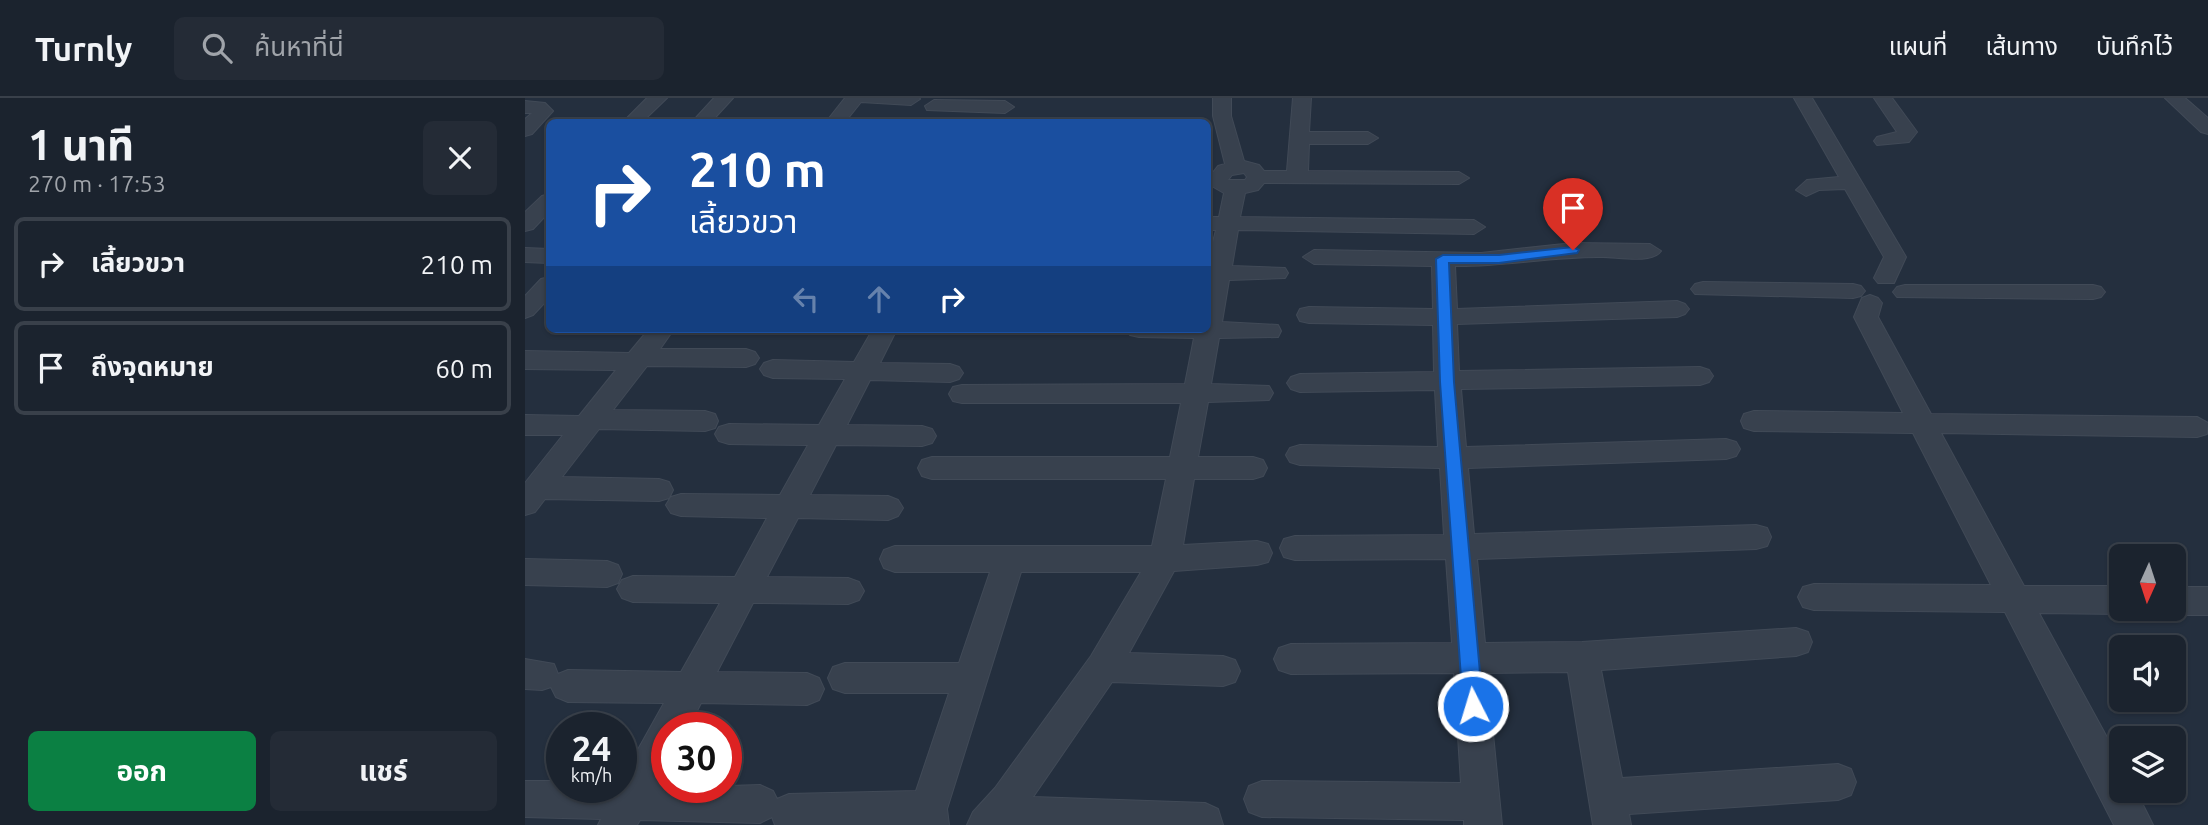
<!DOCTYPE html>
<html lang="th">
<meta charset="utf-8">
<style>
:root{--surface:#1b232e;--page:#242b36;--text:#f1f3f6;--muted:#a0a4aa;--line:#39404a;--accent:#0b8043}
body{margin:0;font-family:Ubuntu,"Noto Sans Thai",sans-serif;background:var(--page);color:var(--text);height:100vh;display:flex;flex-direction:column;font-size:26px;white-space:nowrap}
*{box-sizing:border-box;margin:0}
p{font-size:23px;color:var(--muted)}
.icon{flex:none;width:38px;height:38px;fill:none;stroke:currentColor;stroke-width:2;stroke-linecap:round;stroke-linejoin:round}
.map{position:relative;flex:1;overflow:hidden}
.details{display:flex;flex-direction:column;background:var(--surface);width:525px}
.details>*{flex:none}
.banner{position:absolute;left:21px;top:21px;width:665px;height:214px;border-radius:10px;box-shadow:0 2px 5px #0004,0 0 0 2px var(--line);background:#1a4fa0;color:#fff;overflow:hidden}
.needle{width:46px;rotate:183deg}
.buttons{position:absolute;left:1584px;top:446px;display:grid;gap:14px}
.buttons a{display:grid;place-items:center;width:77px;height:77px;border-radius:10px;background:var(--surface);box-shadow:0 2px 5px #0004,0 0 0 2px var(--line);font-size:35px}
.speed{position:absolute;left:21px;top:614px;display:flex;gap:14px;font-size:35px;font-weight:700;text-align:center}
.speed>*{display:grid;place-content:center;width:91px;height:91px;border-radius:50%;background:var(--surface);box-shadow:0 2px 5px #0004,0 0 0 2px var(--line);line-height:1}
.speed small{font-size:18px;font-weight:400}
.speed .limit{border:10px solid #d22;background:#fff;color:#111}
.pin{position:absolute;display:grid;place-items:center;width:60px;height:60px;color:#fff;margin:-72px -30px;border-radius:50% 50% 50% 0;rotate:-45deg;box-shadow:0 0 7px #0007}
.pin .icon{rotate:45deg}
.me{position:absolute;width:77px;margin:-38px;rotate:355deg;stroke-linejoin:round;filter:drop-shadow(0 0 5px #0008)}
.turn{display:flex;align-items:center;gap:24px;height:147px;padding:0 28px;font-size:32px}
.turn .icon{width:91px;height:91px;stroke-width:2.5}
.turn b{display:block;font-size:49px;line-height:60px}
.lanes{display:flex;align-items:center;height:66px;padding:0 28px;background:#0003;justify-content:center;gap:35px;direction:ltr}
.lanes .off{opacity:.35}
.round{display:grid;place-items:center;flex:none;width:74px;height:74px;border-radius:10px;background:var(--page)}
.headline{display:flex;align-items:center;justify-content:space-between;height:119px;padding:0 28px}
h1{font-size:42px;font-weight:700;line-height:52px}
.primary-button{display:flex;gap:14px;margin-top:auto;padding:14px 28px}
.primary-button a{flex:1;height:80px;border-radius:10px;background:var(--accent);color:#fff;font-size:28px;font-weight:700;line-height:80px;text-align:center}
.primary-button a+a{background:var(--page);color:var(--text)}
ul{padding:0;list-style:none}
li{display:flex;align-items:center;gap:21px;height:94px;margin:0 14px 10px;padding:0 14px;border:4px solid var(--line);border-radius:10px}
li div{flex:1}
li b{display:block;font-size:26px}
li em{font-style:normal}
header{display:flex;align-items:center;gap:42px;box-sizing:border-box;height:98px;padding:0 35px;background:var(--surface);border-bottom:2px solid var(--line)}
header strong{font-size:33px}
nav{display:flex;gap:38px;margin-inline-start:auto;font-size:24px}
.search{width:490px;height:63px;background:var(--page);display:flex;align-items:center;gap:18px;box-sizing:border-box;padding:0 24px;border-radius:10px;color:var(--muted);font-size:26px}
main{display:flex;flex:1;min-height:0}
.map>svg:first-child{display:block}
.lines{fill:none;stroke-linecap:round;stroke-linejoin:round}
.minor-casing{stroke:#414a57;stroke-width:2}
.minor{fill:#38414e;fill-rule:evenodd}
.route{fill:#1a73e8;stroke:#114b97;stroke-width:2}
</style>
<header>
<strong>Turnly</strong>
<div class="search"><svg class="icon" aria-label="search" viewBox="0 0 24 24"><circle cx="10" cy="10" r="6"/><path d="M15 15l6 6"/></svg>ค้นหาที่นี่</div>
<nav><a>แผนที่</a><a>เส้นทาง</a><a>บันทึกไว้</a></nav>
</header>
<main>
<section class="details">
<div class="headline"><div><h1>1 นาที</h1><p>270 m · 17:53</p></div><a class="round"><svg class="icon" aria-label="close" viewBox="0 0 24 24"><path d="M6 6l12 12M18 6L6 18"/></svg></a></div>
<ul>
<li><svg class="icon" aria-label="right" viewBox="0 0 24 24"><path d="M7 20v-9h11M14 6l5 5-5 5"/></svg><div><b>เลี้ยวขวา</b></div><em>210 m</em></li>
<li><svg class="icon" aria-label="arrive" viewBox="0 0 24 24"><path d="M6 21V4h12l-3 4 3 4H6"/></svg><div><b>ถึงจุดหมาย</b></div><em>60 m</em></li>
</ul>
<div class="primary-button"><a>ออก</a><a>แชร์</a></div>
</section>
<div class="map">
<svg width="1683" height="727" viewBox="0 0 1683 727">
<rect width="100%" height="100%" fill="#242f3e"/>
<g class="lines">
<defs>
<path id="minor" d="M122 0H142L117 24H98Z
M189 0H208L186 24H167Z
M320 0H394L395 1 386 7 336 4 320 24H301Z
M688 0H706V18L719 63 734 67 739 73H762L768 0H786L784 34H843L853 40 843 46H784L783 73 934 74 944 80 934 86 739 85 733 92 720 95 715 119 949 122 960 129 949 136 713 132 707 168 760 170 763 175 760 180 704 182 697 224 753 227 756 233 753 239 694 240 686 286 744 288 748 295 744 302 683 304 673 359H728L738 362 742 370 738 378 728 381H669L658 447 732 443 743 446 747 455 743 464 732 467 649 473 604 555 698 558 710 562 715 573 710 584 698 588 587 584 508 699 680 705 693 711 698 727H442L448 714 470 690 566 558 616 474H496L422 711 424 727H250L247 719 235 725 115 722 112 727H73L76 721 0 719V683H37V690H96V682L139 605 43 604 31 599 26 589 17 592 0 591V561L29 566 33 576 43 572 156 574 195 505 108 504 97 500 92 491 97 482 108 478 210 479 242 420 156 418 146 415 141 407 146 399 156 396 255 397 283 347 204 346 194 343 190 336 194 329 204 326 294 327 320 281 248 280 239 277 235 271 239 265 248 262 329 264 348 231H372L355 265 425 266 434 269 438 275 434 281 425 284 345 282 322 327 397 328 407 331 411 338 407 345 397 348 311 347 285 397 363 398 373 402 378 410 373 418 363 422 273 420 242 479 323 480 334 484 339 493 334 502 323 506 228 505 192 574 282 575 294 580 299 591 294 602 282 607 176 605 163 630H142V670L134 685 142 686V690L235 687 248 693 252 701 264 696 391 693 424 595H320L308 591 303 580 308 569 320 565H434L465 474H370L359 470 355 461 359 452 370 448H627L641 381H407L397 378 393 370 397 362 407 359H645L656 305H437L428 303 424 296 428 289 437 287 660 286 669 240 614 239 605 237 602 231H682V168L691 132H682V119H694L699 95 685 87 682 82 693 68 700 66 688 18ZM719 75 722 79 720 82H703L707 77Z
M1269 0H1287L1381 159 1369 185H1353L1349 180 1359 159 1320 91 1294 92 1281 98 1271 92 1282 82 1314 79Z
M1349 0H1367L1392 34 1384 44 1352 47 1349 43 1352 39 1372 34Z
M1640 0H1660L1683 20V36L1676 34Z
M409 2 480 3 489 9 480 15 402 12 400 8Z
M0 3 20 5 28 13 7 36 0 38V21L7 15H0Z
M24 96V114L8 131 0 133V114L17 98Z
M1048 145 1125 146 1136 153C1127 166 1093 159 1078 159 1028 158 979 169 930 168L932 211 1152 203 1160 206 1164 211 1160 216 1152 219 932 226 934 273 1175 269 1184 272 1188 278 1184 284 1175 287 936 291 941 349 1201 341 1211 344 1215 351 1211 358 1201 361 943 370 949 436 1231 427 1242 430 1246 439 1242 448 1231 451 952 461 960 545 1057 544 1271 530 1283 534 1287 544 1283 554 1271 558 1076 572 1097 680 1313 666 1326 671 1331 684 1326 697 1313 702 1104 716 1106 727H1068L1043 574 962 575 977 727H939V722L737 719 724 714 719 701 724 688 737 683 936 685 929 575 766 576 754 572 749 561 754 550 766 546 927 545 921 461 770 462 759 459 755 450 759 441 770 438 919 437 915 370 775 367 765 364 761 357 765 350 775 347 913 349 910 292 775 294 766 291 762 285 766 279 775 276 909 274 908 227 784 225 775 223 772 217 775 211 784 209 908 211 907 168 789 166 778 159 789 152 956 155Z
M0 150 24 151V165L0 164Z
M24 179V200L8 217 0 220V198L16 181Z
M1178 184 1328 186 1336 188 1340 193 1336 198 1328 200 1170 196 1166 191 1170 186Z
M1380 187H1568L1576 189 1580 194 1576 199 1568 201 1372 199 1368 194 1372 189Z
M1345 197 1353 200 1357 205 1353 219 1406 316 1672 319 1683 325 1682 336 1672 339 1416 335 1499 488H1596V511H1607L1596 516 1514 515 1596 665V693H1611L1628 727H1589L1480 514 1289 512 1278 509 1273 499 1278 489 1289 486 1466 487 1388 335 1229 333 1219 330 1216 323 1219 316 1229 313 1378 315 1329 219 1337 200Z
M124 231H149L135 251H221L230 254 234 260 230 266 221 269 122 268 88 312 180 313 190 316 193 323 190 330 180 333 74 331 37 379 134 381 144 384 148 392 144 400 134 403 20 401 10 414 0 417V385L38 337H0V317L54 318 91 272 0 271V253L104 255Z
M0 461 82 463 93 467 97 476 93 485 82 489 0 487Z
M1648 489H1683V517H1648L1637 513 1648 511Z"/>
</defs>
<use href="#minor" class="minor-casing"/>
<use href="#minor" class="minor"/>
</g>
<path class="route" d="M1048 149 1054 152 1052 155 974 165H924L929 284 958 608 955 615 948 618 941 615 938 608 915 284 911 161 918 157H974Z"/>
</svg>
<div class="buttons">
<a><svg class="needle" viewBox="-14 -14 28 28"><path d="M0-13l5 13h-10z" fill="#e53935"/><path d="M0 13l5-13h-10z" fill="#a0a4aa"/></svg></a>
<a><svg class="icon" aria-label="sound" viewBox="0 0 24 24"><path d="M4 9h4l5-4v14l-5-4H4zM17 9q2 3 0 6"/></svg></a>
<a><svg class="icon" aria-label="layers" viewBox="0 0 24 24"><path d="M12 4l9 5-9 5-9-5zM3 14l9 5 9-5"/></svg></a>
</div>
<div class="speed"><div>24<small>km/h</small></div><div class="limit">30</div></div>
<div class="pin" style="left:1048px;top:152px;background:#d93025"><svg class="icon" aria-label="arrive" viewBox="0 0 24 24"><path d="M6 21V4h12l-3 4 3 4H6"/></svg></div>
<svg class="me" style="left:948px;top:608px" viewBox="-20 -20 40 40"><circle r="17" fill="#1a73e8" stroke="#fff" stroke-width="3"/><path d="M0-11L8 9 0 5-8 9z" fill="#fff"/></svg>
<div class="banner">
<div class="turn"><svg class="icon" aria-label="right" viewBox="0 0 24 24"><path d="M7 20v-9h11M14 6l5 5-5 5"/></svg><div><b>210 m</b>เลี้ยวขวา</div></div>
<div class="lanes"><svg class="icon off" aria-label="left" viewBox="0 0 24 24"><path d="M17 20v-9H6M10 6l-5 5 5 5"/></svg><svg class="icon off" aria-label="ahead" viewBox="0 0 24 24"><path d="M12 20V5M6 11l6-6 6 6"/></svg><svg class="icon" aria-label="right" viewBox="0 0 24 24"><path d="M7 20v-9h11M14 6l5 5-5 5"/></svg></div>
</div>
</div>
</main>
